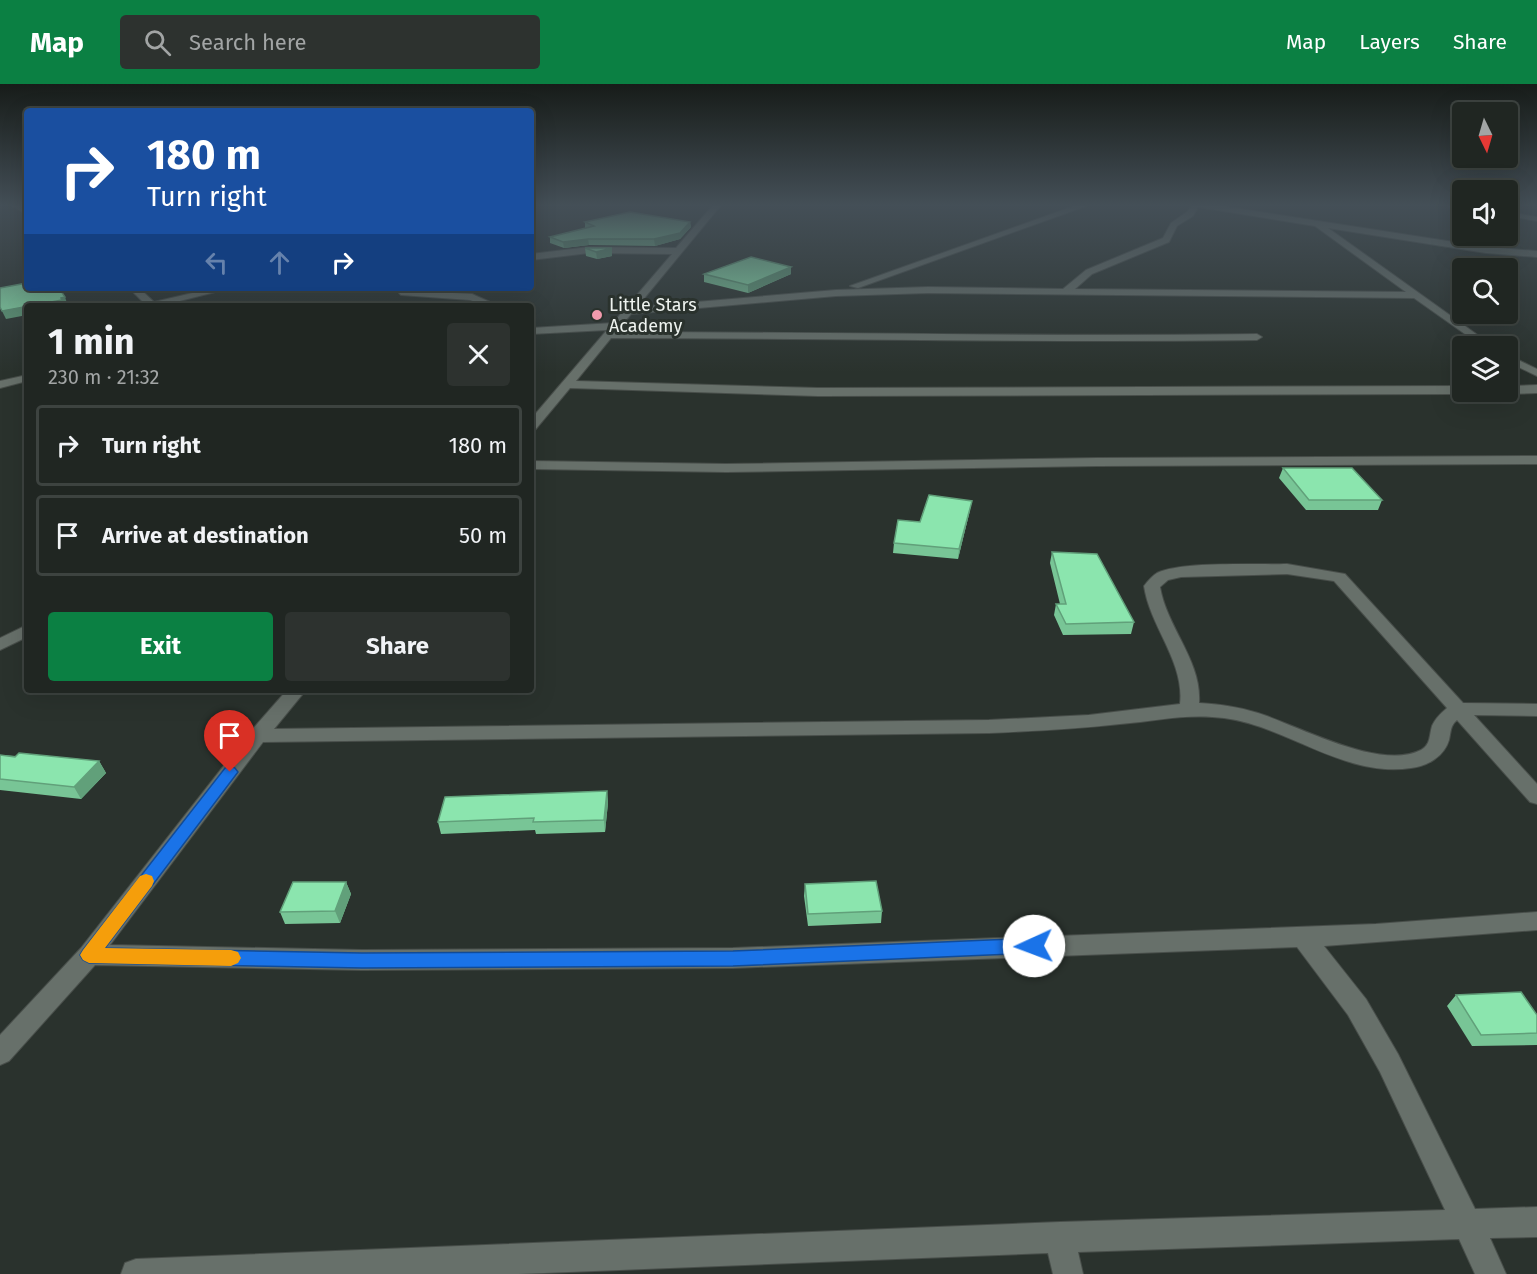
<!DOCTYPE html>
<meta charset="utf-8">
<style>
:root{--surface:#202622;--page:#2d322f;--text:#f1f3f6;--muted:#a2a5a5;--line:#3d4340;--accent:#0b8043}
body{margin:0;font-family:"Fira Sans",sans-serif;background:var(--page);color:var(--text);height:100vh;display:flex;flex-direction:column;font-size:22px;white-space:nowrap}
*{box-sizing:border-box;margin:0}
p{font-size:20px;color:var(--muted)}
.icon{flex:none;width:33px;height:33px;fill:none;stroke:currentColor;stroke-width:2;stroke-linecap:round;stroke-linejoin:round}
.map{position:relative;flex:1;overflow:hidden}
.side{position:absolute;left:24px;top:219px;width:510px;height:390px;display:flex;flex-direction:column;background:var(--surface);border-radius:6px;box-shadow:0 6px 24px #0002,0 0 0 2px var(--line)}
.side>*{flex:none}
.hud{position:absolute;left:24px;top:24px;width:510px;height:183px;border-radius:6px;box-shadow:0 6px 24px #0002,0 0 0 2px var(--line);background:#1a4fa0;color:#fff;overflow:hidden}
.needle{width:39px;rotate:175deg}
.controls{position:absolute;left:1452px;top:18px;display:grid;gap:12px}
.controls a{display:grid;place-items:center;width:66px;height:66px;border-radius:6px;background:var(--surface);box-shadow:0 6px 24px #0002,0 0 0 2px var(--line);font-size:30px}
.pin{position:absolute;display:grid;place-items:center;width:51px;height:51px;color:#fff;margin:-62px -26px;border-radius:50% 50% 50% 0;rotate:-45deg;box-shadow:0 0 6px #0007}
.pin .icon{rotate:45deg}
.me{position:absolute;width:66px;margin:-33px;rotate:268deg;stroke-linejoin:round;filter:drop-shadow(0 0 4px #0008)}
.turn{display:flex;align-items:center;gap:21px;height:126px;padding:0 24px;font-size:27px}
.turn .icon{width:78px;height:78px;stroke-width:2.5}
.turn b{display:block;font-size:42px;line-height:51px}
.lanes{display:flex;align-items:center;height:57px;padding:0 24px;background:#0003;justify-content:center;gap:30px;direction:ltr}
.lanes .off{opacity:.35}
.round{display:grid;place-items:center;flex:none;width:63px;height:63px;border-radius:6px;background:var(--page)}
.head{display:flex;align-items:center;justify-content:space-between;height:102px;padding:0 24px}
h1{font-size:36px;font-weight:700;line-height:45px}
.cta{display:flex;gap:12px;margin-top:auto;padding:12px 24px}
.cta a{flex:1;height:69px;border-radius:6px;background:var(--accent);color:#fff;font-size:24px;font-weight:700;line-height:69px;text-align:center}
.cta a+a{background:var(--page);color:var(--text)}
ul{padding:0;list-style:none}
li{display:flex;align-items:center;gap:18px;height:81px;margin:0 12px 9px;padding:0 12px;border:3px solid var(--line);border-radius:6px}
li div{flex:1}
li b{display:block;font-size:22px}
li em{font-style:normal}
header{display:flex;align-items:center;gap:36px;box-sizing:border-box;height:84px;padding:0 30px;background:var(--accent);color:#fff}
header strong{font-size:28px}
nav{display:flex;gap:33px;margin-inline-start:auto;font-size:21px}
.search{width:420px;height:54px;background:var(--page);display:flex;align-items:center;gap:15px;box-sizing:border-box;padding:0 21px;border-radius:6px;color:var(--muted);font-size:22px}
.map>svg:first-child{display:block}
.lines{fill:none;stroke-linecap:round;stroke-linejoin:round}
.minor-casing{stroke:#484e4a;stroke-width:2}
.minor{fill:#67706a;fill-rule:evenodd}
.wall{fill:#78c596}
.shaded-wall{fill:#61a07a}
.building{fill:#8be5ae;stroke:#61a07a;stroke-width:1.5}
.route{fill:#1a73e8;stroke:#114b97;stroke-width:1.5}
.slow{fill:#f59e0b}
.poi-dot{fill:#f29aad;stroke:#2a322d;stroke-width:2}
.labels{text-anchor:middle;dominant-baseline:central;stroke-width:6;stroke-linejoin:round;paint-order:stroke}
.far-poi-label{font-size:18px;fill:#eff4f0;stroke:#2a322d;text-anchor:start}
</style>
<header>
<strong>Map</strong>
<div class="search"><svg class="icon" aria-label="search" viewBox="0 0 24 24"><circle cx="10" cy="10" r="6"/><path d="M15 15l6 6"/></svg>Search here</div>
<nav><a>Map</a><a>Layers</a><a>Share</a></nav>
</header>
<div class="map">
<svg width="1537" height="1190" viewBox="0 0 1537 1190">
<rect width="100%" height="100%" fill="#2a322d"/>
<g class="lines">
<defs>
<path id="minor" d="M11 121H21L27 126V131Z
M713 121H721L637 223 836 206 928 203 1063 205 1086 186 1163 154 1171 139 1187 128 1192 121H1215L1486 163 1537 167V173L1486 169 1328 144 1493 262H1482L1414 214 928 209 836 212 631 230 616 248C830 248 1043 253 1257 250L1262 253 1257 256C1042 259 826 254 611 254L576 297 818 304 1462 302V308H1467L1462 310 818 312 570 304 535 346 531 347V335L607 246 531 250V244L613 239 672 170 589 169 531 176V170L589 163 676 164ZM1198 123 1315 142 1406 208 1075 205 1092 190 1169 158 1177 142 1193 132Z
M1077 121H1089L858 204 850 202Z
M1449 122H1462V126L1450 124Z
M1508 128 1537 133V137L1508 132Z
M129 204H139L154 218 214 204H231L160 222H147Z
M245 204H288C279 209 254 209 245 204Z
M405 204H417L414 207 472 210 499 222H485L470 216 401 211 399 209Z
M1508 271 1537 285V292L1508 278Z
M27 291V297L0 304V297Z
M1537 301V309L1508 310 1503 308H1508V302Z
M1537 372V380L1097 382 726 388 531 385V377L726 380 1097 374Z
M1287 480 1345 490 1463 619 1537 620V632L1474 631 1537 700V720L1530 718 1457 636C1450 642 1451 648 1449 656 1444 673 1427 682 1411 684 1344 694 1287 642 1224 634 1189 629 1155 637 1120 640 1076 645 1033 647 989 649L263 658 110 861 362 866 733 864 1376 840 1537 828V846L1324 862 1366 915 1398 970 1475 1125 1537 1123V1153L1490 1154 1506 1190H1475L1459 1155 1078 1168 1083 1190H1053L1048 1169 519 1190H121L125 1179 136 1175 1060 1138 1445 1126 1380 988 1348 931 1297 863 733 884 362 886 95 881 9 977 0 981V951L81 864 251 647 287 606H306L274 645 989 636 1089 631 1180 620C1185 578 1150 543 1144 502 1147 498 1152 492 1157 489 1183 477 1256 481 1287 480ZM1287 490 1334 497 1447 624C1441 629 1435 635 1432 642 1429 652 1431 660 1421 666 1380 687 1299 642 1258 629 1239 623 1219 620 1199 619 1202 577 1167 544 1160 503L1168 496 1181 493Z
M27 541V553L0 566V554Z"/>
</defs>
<use href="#minor" class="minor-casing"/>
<use href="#minor" class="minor"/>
</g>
<path class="wall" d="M585 138H690L691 143 680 155 655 162 589 161 564 164 550 159V153L585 144Z
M585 164 612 172 597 175 586 172Z
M791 183V190L748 209 704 198V190Z
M1283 384 1382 416 1378 426H1306L1279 394Z
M970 426 958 475 893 469 894 459Z
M1052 468 1134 538 1131 550 1063 551 1054 531 1056 520H1060L1050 479Z
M0 671 99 677 106 689 81 715 0 706Z
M607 707 608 719 605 748 536 750 535 746 441 750 438 738Z
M346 798 351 810 340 839 285 840 280 828Z
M805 800 882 827 881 839 808 842 804 812Z
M1456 911 1537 931V961L1472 962 1447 922Z"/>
<path class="shaded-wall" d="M690 138 691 143 680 155 655 162 654 155Z
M588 155 589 161 564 164 563 158Z
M612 164V172L597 175 596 168Z
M791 183V190L748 209V201Z
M65 213 68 222H29Z
M27 222V231L6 235 2 227Z
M972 417 970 426 958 475 959 465Z
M99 677 106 689 81 715 74 703Z
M607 707 608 719 605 748 604 736Z
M346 798 351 810 340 839 335 827Z"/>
<path class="building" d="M630 128 690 138 680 149 654 155H588L563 158 550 153 594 142 585 138Z
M585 164H612L596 168Z
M751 173 791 183 748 201 704 190Z
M27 199V204H59L65 213 61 214 62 216 2 227 0 223V204Z
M1283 384H1352L1382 416H1309Z
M929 411 972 417 959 465 894 459 898 436 920 438Z
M1052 468 1097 470 1134 538 1066 540 1056 520H1066Z
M19 669 99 677 74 703 0 695V671L15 673Z
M607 707 604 736 533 738 534 734 438 738 445 713Z
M876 797 882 827 808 830 805 800Z
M293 798H346L335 827 280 828Z
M1521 908 1537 931V949L1481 951 1456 911Z"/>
<linearGradient id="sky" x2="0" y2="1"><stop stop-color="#171c19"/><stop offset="0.42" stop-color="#444f57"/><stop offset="1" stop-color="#444f57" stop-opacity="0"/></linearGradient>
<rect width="1537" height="288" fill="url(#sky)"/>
<path class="route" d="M230 682 235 684 238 688 235 692 105 864 362 869 733 867 1034 854 1040 857 1043 862 1040 867 1034 869 733 882 362 884 89 879 83 876 80 871 83 866 225 684Z"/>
<path class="slow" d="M146 790 152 792 154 797 152 802 105 864 231 866 238 868 241 874 238 879 231 882 89 879 83 876 80 871 83 866 140 792Z"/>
<circle class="poi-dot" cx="597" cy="231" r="6"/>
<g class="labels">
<g class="far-poi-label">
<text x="609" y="221">Little Stars<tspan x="609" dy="21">Academy</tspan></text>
</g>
</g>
</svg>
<div class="controls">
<a><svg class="needle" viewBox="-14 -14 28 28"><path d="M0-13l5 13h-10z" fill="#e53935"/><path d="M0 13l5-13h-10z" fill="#a2a5a5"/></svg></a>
<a><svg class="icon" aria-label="sound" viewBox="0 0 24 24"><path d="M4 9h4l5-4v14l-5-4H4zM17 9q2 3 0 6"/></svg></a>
<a><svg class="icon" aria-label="search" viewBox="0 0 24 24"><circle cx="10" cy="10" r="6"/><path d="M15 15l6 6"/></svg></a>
<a><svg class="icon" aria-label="layers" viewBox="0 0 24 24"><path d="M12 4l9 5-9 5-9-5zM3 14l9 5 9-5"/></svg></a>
</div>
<div class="pin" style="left:230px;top:688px;background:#d93025"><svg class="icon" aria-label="arrive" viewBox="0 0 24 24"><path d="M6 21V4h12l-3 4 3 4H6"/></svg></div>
<svg class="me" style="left:1034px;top:862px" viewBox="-20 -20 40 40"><circle r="19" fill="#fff"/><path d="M0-13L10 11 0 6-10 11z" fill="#1a73e8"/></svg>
<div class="hud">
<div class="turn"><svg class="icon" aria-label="right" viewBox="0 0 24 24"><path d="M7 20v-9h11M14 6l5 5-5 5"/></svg><div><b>180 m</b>Turn right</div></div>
<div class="lanes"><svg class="icon off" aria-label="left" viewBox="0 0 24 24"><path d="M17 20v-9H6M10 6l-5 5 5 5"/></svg><svg class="icon off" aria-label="ahead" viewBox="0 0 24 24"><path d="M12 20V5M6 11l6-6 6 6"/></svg><svg class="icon" aria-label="right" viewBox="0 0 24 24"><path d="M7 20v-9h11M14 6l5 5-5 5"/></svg></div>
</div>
<section class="side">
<div class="head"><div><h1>1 min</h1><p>230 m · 21:32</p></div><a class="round"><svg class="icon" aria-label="close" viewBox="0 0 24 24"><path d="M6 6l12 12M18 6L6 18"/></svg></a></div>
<ul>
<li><svg class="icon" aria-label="right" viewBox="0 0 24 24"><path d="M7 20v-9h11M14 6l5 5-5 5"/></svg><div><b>Turn right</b></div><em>180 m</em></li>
<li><svg class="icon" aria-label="arrive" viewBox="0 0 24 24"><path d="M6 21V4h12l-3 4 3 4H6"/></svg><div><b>Arrive at destination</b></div><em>50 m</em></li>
</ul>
<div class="cta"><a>Exit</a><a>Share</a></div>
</section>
</div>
